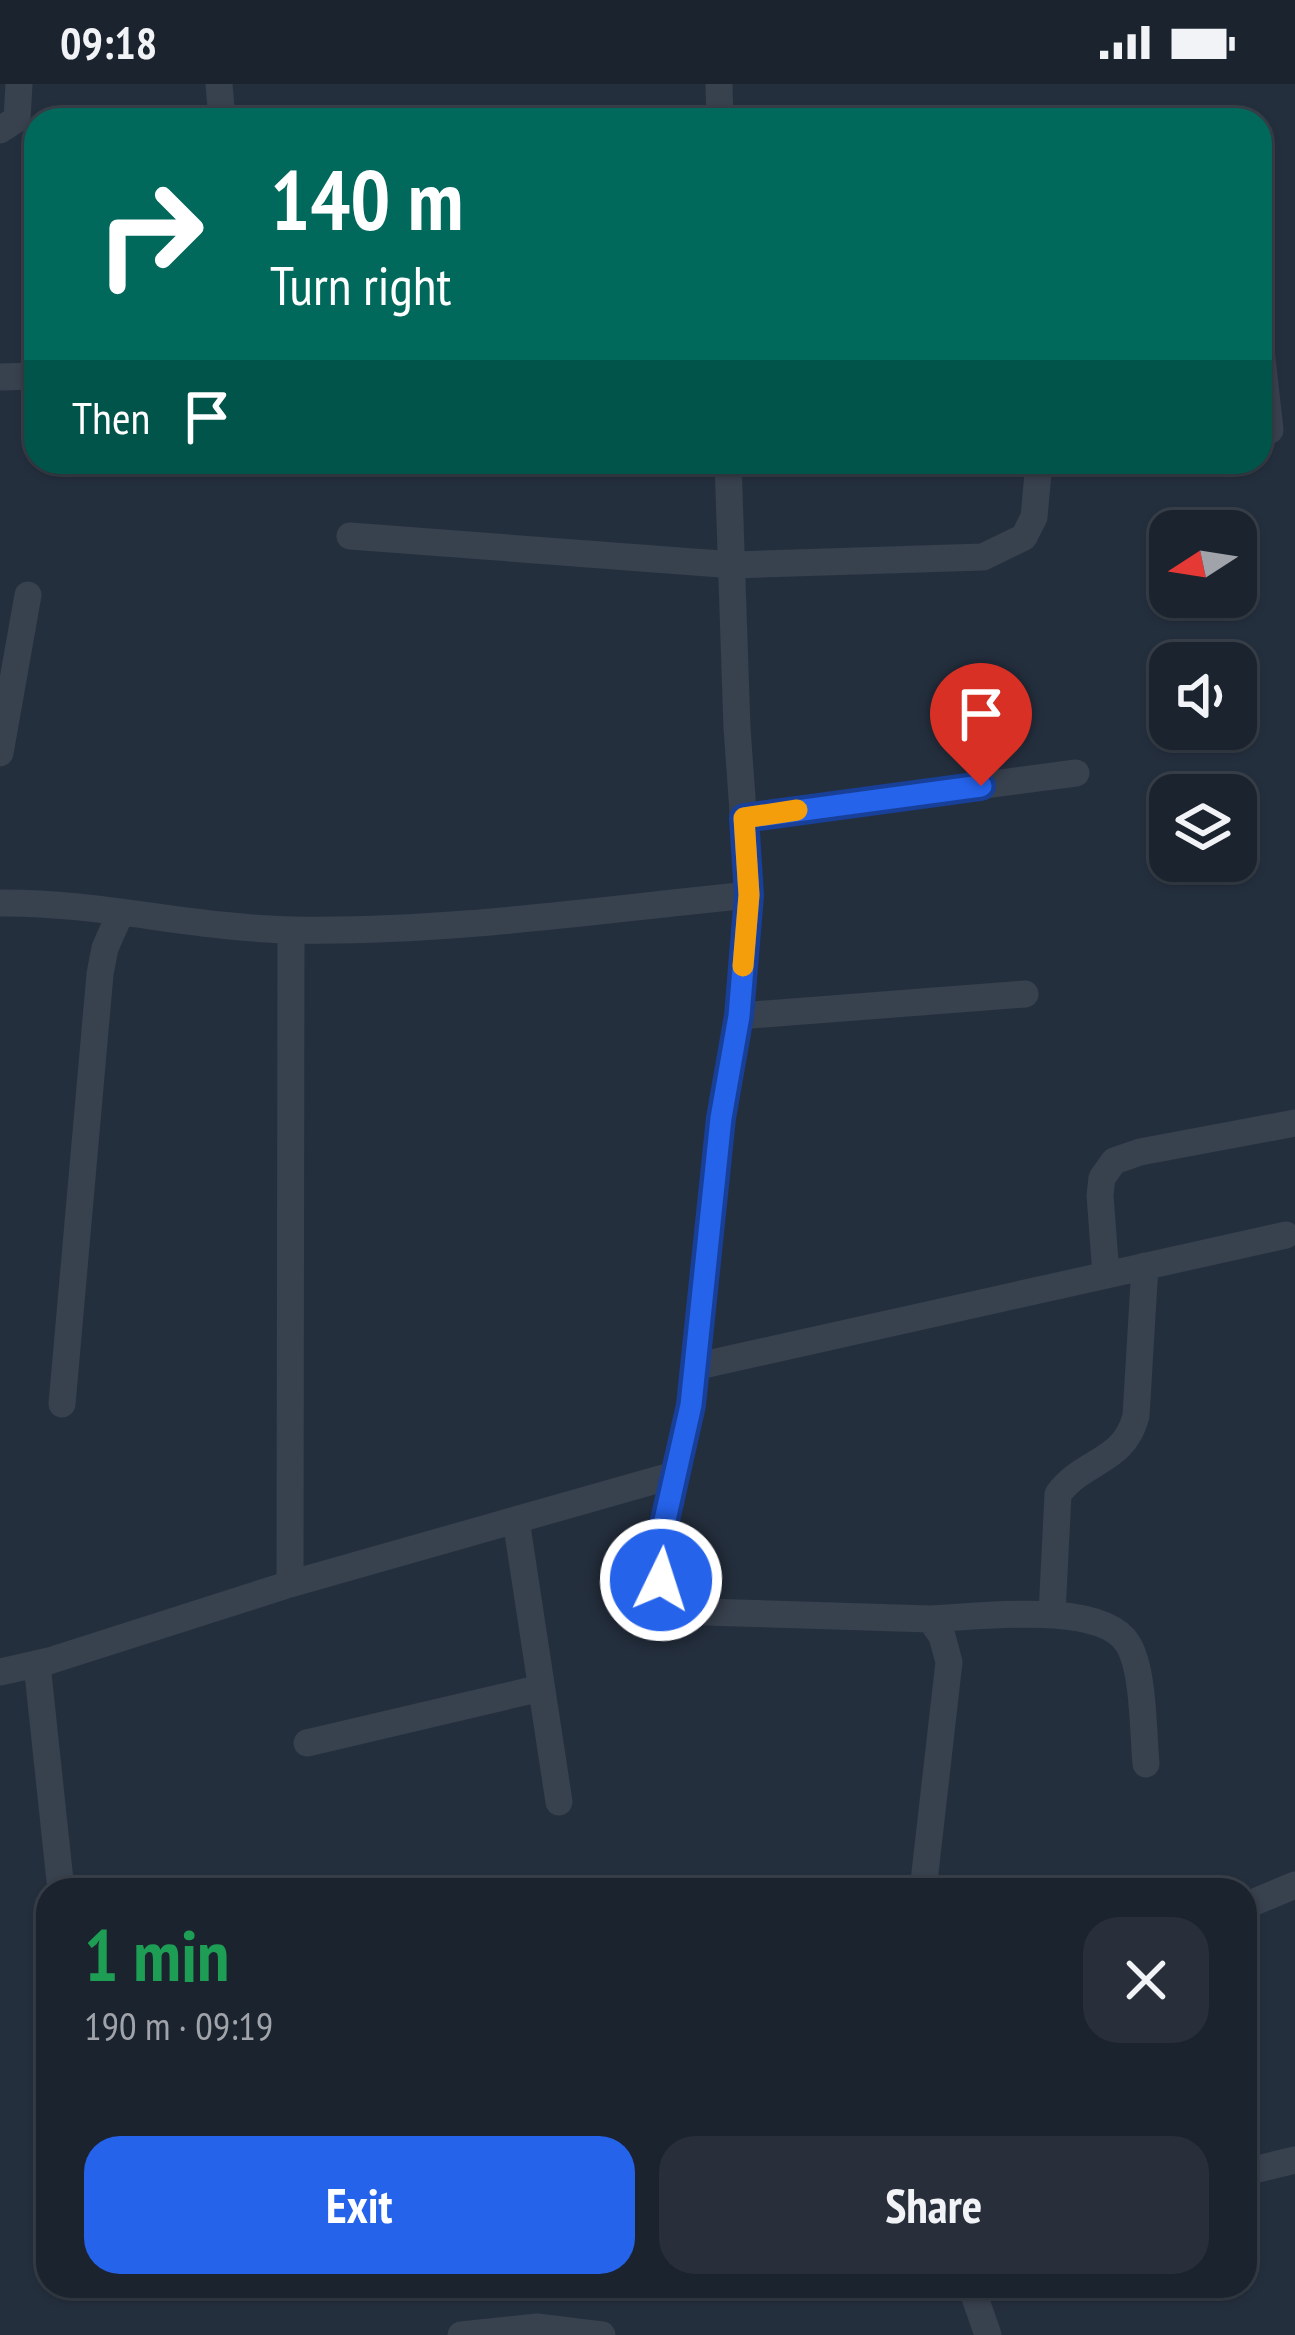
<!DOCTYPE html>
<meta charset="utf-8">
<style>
:root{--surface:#1b232e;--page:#282f3a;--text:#f1f3f6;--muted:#a0a4aa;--line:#39404a;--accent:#2563eb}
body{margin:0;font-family:"PT Sans Narrow",sans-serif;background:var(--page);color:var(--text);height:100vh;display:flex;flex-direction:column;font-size:45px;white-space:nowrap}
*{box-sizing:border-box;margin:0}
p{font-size:39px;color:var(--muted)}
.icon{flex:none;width:66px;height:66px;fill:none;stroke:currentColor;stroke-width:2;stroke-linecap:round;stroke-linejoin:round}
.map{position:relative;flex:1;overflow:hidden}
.side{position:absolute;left:36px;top:1794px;width:1221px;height:420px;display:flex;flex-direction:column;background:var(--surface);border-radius:36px;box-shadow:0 3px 9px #0004,0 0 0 3px var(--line)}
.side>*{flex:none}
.guide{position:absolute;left:24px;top:24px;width:1248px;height:366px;border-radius:36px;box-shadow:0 3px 9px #0004,0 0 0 3px var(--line);background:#00695c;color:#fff;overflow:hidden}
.needle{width:78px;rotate:258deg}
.controls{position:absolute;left:1149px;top:426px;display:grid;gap:24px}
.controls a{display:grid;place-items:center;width:108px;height:108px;border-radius:24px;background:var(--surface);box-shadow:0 3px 9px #0004,0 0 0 3px var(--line);font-size:60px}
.pin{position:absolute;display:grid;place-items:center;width:102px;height:102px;color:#fff;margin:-123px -51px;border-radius:50% 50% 50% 0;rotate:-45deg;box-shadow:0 0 12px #0007}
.pin .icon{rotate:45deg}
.me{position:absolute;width:132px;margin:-66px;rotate:4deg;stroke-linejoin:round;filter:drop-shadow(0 0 9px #0008)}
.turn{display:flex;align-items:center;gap:42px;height:252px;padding:0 48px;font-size:54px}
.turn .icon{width:156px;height:156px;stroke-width:2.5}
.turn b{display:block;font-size:84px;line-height:102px}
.then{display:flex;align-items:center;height:114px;padding:0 48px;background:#0003;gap:24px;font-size:45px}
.round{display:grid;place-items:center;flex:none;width:126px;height:126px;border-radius:36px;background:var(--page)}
.overview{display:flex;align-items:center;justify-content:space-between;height:204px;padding:0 48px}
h1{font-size:72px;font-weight:600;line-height:90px;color:#1e9e55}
.cta{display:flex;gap:24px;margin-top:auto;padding:24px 48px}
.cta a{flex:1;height:138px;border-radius:36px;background:var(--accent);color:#fff;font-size:48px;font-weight:600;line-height:138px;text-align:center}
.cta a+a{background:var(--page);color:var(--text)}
.status{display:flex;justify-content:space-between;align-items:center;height:84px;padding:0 60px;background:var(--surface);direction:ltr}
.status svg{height:33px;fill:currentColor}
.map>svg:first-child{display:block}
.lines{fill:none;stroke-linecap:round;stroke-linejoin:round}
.minor{stroke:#38414e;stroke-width:27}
.route-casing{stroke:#184099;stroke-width:30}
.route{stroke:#2563eb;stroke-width:21}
.slow{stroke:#f59e0b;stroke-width:21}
</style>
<div class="status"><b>09:18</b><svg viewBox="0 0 49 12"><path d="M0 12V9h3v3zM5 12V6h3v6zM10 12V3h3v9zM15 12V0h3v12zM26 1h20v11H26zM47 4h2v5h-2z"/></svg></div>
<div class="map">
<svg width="1295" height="2251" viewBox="0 0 1295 2251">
<rect width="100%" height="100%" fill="#242f3e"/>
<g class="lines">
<path class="minor" d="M219 0 222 36
M719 0 720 36
M0 46 17 35 19 0
M1260 256 1270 346
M0 293 36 292
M728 378 737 644 749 811 739 932 721 1034 691 1321 658 1474 661 1496 674 1517 704 1528 930 1535 942 1552 949 1578 923 1806
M350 452 734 481 983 473 1024 453 1034 433 1039 378
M0 669 28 511
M744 733 1076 689
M0 819C98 818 194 844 292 846 444 849 598 826 749 811
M739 932 1025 910
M1106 1191 1100 1111 1102 1094 1114 1077 1140 1068 1295 1039
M694 1283 1286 1151
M62 1320 100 890 105 864 120 830
M516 1436 559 1718
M290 1500 291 846
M1052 1530 1058 1410C1084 1375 1124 1379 1136 1332L1145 1182
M930 1535C976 1533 1102 1516 1128 1560 1144 1586 1143 1649 1146 1680
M37 1580 60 1797
M0 1588 49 1577 290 1500 674 1391
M307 1659 541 1604
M1245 1822 1295 1801
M1245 2088 1295 2076
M971 2202 988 2251
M461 2251 537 2243 602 2251"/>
</g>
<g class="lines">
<defs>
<path id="route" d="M661 1496 658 1474 663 1445 691 1321 721 1034 739 932 749 811 744 734 981 702"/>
</defs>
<use href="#route" class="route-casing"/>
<use href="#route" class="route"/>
<path class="slow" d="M743 882 749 811 744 734 797 726"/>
</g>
</svg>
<div class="controls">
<a><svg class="needle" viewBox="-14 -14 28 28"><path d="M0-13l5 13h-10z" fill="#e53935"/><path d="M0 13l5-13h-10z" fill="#a0a4aa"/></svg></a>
<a><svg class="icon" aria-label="sound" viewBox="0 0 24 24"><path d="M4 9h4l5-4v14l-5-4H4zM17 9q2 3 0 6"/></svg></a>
<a><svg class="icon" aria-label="layers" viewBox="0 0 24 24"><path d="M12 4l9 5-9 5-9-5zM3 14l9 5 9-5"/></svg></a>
</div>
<div class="pin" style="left:981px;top:702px;background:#d93025"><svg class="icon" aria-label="arrive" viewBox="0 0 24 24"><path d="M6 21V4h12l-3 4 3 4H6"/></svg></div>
<svg class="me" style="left:661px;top:1496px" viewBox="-20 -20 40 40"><circle r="17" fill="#2563eb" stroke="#fff" stroke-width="3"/><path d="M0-11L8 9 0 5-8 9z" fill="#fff"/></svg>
<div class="guide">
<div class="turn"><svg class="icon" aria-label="right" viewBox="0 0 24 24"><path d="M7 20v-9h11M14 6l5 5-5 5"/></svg><div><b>140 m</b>Turn right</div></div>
<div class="then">Then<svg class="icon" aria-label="arrive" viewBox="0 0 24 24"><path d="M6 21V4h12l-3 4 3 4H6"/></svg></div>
</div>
<section class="side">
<div class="overview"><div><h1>1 min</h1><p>190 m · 09:19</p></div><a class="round"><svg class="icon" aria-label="close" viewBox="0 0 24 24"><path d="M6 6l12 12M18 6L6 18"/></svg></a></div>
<div class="cta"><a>Exit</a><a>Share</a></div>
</section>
</div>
